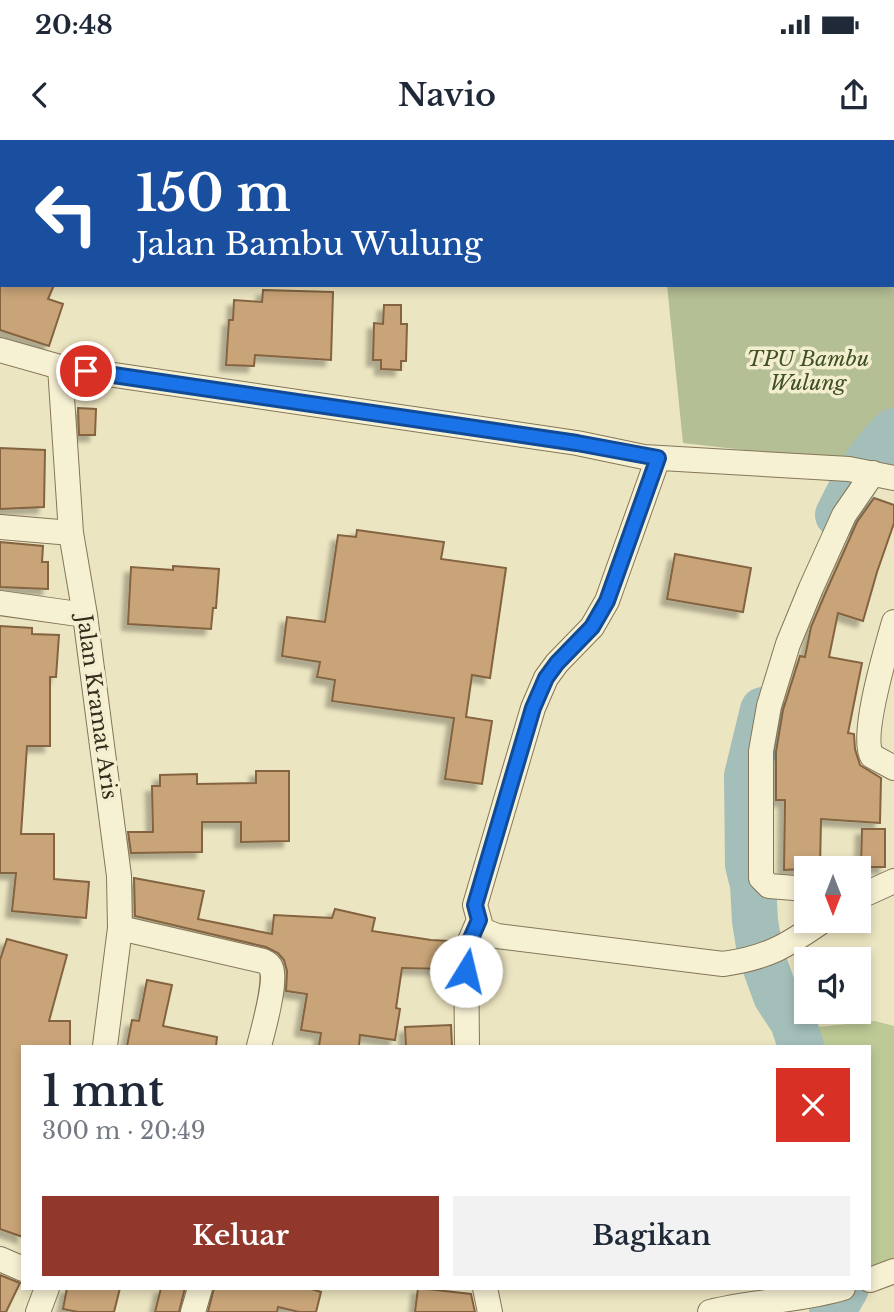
<!DOCTYPE html>
<html lang="id">
<meta charset="utf-8">
<style>
:root{--surface:#fff;--page:#f2f2f3;--text:#1f2937;--muted:#747a83;--accent:#92372b}
body{margin:0;font-family:"Libre Baskerville",serif;background:var(--page);color:var(--text);height:100vh;display:flex;flex-direction:column;font-size:26px;white-space:nowrap}
*{box-sizing:border-box;margin:0}
p{font-size:23px;color:var(--muted)}
.icon{flex:none;width:38px;height:38px;fill:none;stroke:currentColor;stroke-width:2;stroke-linecap:round;stroke-linejoin:round}
.map{position:relative;flex:1;overflow:hidden}
.sheet{position:absolute;left:21px;top:905px;width:850px;height:245px;display:flex;flex-direction:column;background:var(--surface);border-radius:0px;box-shadow:0 4px 10px #0003}
.sheet>*{flex:none}
.guide{position:absolute;left:0px;top:0px;width:894px;height:147px;box-shadow:0 4px 10px #0003;background:#1a4fa0;color:#fff;overflow:hidden}
.needle{width:46px;rotate:180deg}
.buttons{position:absolute;left:794px;top:716px;display:grid;gap:14px}
.buttons a{display:grid;place-items:center;width:77px;height:77px;border-radius:0px;background:var(--surface);box-shadow:0 4px 10px #0003;font-size:35px}
.pin{position:absolute;display:grid;place-items:center;width:60px;height:60px;color:#fff;margin:-30px;border:4px solid #fff;border-radius:50%;box-shadow:0 2px 7px #0007}
.me{position:absolute;width:77px;margin:-38px;rotate:9deg;stroke-linejoin:round;filter:drop-shadow(0 0 5px #0008)}
.turn{display:flex;align-items:center;gap:24px;height:147px;padding:0 21px;font-size:32px}
.turn .icon{width:91px;height:91px;stroke-width:2.5}
.turn b{display:block;font-size:49px;line-height:60px}
.round{display:grid;place-items:center;flex:none;width:74px;height:74px;border-radius:0px;background:var(--page)}
.overview{display:flex;align-items:center;justify-content:space-between;height:119px;padding:0 21px}
h1{font-size:42px;font-weight:600;line-height:52px}
.cta{display:flex;gap:14px;margin-top:auto;padding:14px 21px}
.cta a{flex:1;height:80px;border-radius:0px;background:var(--accent);color:#fff;font-size:28px;font-weight:600;line-height:80px;text-align:center}
.cta a+a{background:var(--page);color:var(--text)}
.status{display:flex;justify-content:space-between;align-items:center;height:49px;padding:0 35px;background:var(--surface);direction:ltr}
.status svg{height:19px;fill:currentColor}
header{display:flex;justify-content:space-between;align-items:center;height:91px;padding:0 21px;background:var(--surface);font-size:32px;font-weight:600}
.map>svg:first-child{display:block}
.green{fill:#bdca96}
.cemetery{fill:#b4bf95}
.lines{fill:none;stroke-linecap:round;stroke-linejoin:round}
.river{stroke:#a4bfba;stroke-width:46}
.building{fill:#c9a478;stroke:#836340;stroke-width:2;filter:url(#shadow)}
.minor-casing{stroke:#857659;stroke-width:26}
.minor{stroke:#f7f1d4;stroke-width:24}
.route-casing{stroke:#114b97;stroke-width:18}
.route{stroke:#1a73e8;stroke-width:12}
.labels{text-anchor:middle;dominant-baseline:central;stroke-width:7;stroke-linejoin:round;paint-order:stroke}
.park-label{font-size:21px;font-style:italic;fill:#405124;stroke:#f4eed0}
.street-label{font-size:21px;fill:#352c1d;stroke:#f4eed0}
</style>
<div class="status"><b>20:48</b><svg viewBox="0 0 49 12"><path d="M0 12V9h3v3zM5 12V6h3v6zM10 12V3h3v9zM15 12V0h3v12zM26 1h20v11H26zM47 4h2v5h-2z"/></svg></div>
<header><svg class="icon" aria-label="back" viewBox="0 0 24 24"><path d="M15 5l-7 7 7 7"/></svg>Navio<svg class="icon" aria-label="share" viewBox="0 0 24 24"><path d="M12 15V3M7 8l5-5 5 5M5 13v7h14v-7"/></svg></header>
<div class="map">
<svg width="894" height="1172" viewBox="0 0 894 1172">
<defs>
<filter id="shadow"><feDropShadow dx="-6" dy="6" stdDeviation="2" flood-color="#0004"/></filter>
</defs>
<rect width="100%" height="100%" fill="#ece5c1"/>
<path class="green" d="M875 881 894 886V1119L870 1128V906H813L809 888Z"/>
<path class="cemetery" d="M653 0H894V327L683 303 667 145H892V2Z"/>
<g class="lines">
<path class="river" d="M838 375C853 344 869 314 894 291
M763 570 747 636 748 725 753 745 755 781 760 812 776 856 793 882 801 906
M832 1172 846 1148"/>
</g>
<path class="building" d="M0 145H54L48 159 63 164 49 206 0 190Z
M263 150 333 152 331 220 255 215 254 226 226 225 229 180H233L234 160 262 162Z
M384 165H401V184H407L406 221H401V230L381 229V220H373L374 183 383 184Z
M78 268 96 269 95 295H79Z
M0 308 45 310 44 367 0 369Z
M874 358 894 365V383L877 432 863 481 838 473 829 517 862 523 848 593 854 594 855 609 860 625 881 638 880 683 821 679 820 728 784 730 785 660H776V612L783 570 800 516 805 517 811 487 825 454 857 382Z
M357 390 444 402 441 419 506 428 490 538 472 535 466 577 492 581 482 644 445 639 454 578 332 561 335 540 317 537 320 522 282 516 287 477 325 482 338 395 356 397Z
M0 402 43 406 42 422H48V449L0 447Z
M675 414 751 428 743 472 667 459Z
M173 426 219 429 216 468H213L211 489 128 484 131 427 173 430Z
M0 486 32 488V494L59 495 56 537H50V606H27L21 694H54V739L89 742 86 778 12 771 16 733H0Z
M256 631H289V701L241 702V682H202V712L131 713 128 692H153L152 646H160V635L197 634V644L256 643Z
M862 689H885V727H861Z
M134 738 204 751 198 779 272 794 274 775 332 778 335 769 375 778 372 791 431 800 449 801 448 829 402 828 396 868 400 869 395 900 360 895 359 906H319L321 893 301 890 307 854 286 851 287 831 284 820 278 813 266 807 135 776Z
M7 799 67 815 49 881H70V906H23V1097L0 1089V820Z
M147 840 172 845 163 886 217 897 216 906H127L132 880 139 881Z
M451 885 452 906H406L405 887Z
M0 1135 20 1143 6 1172H0Z
M67 1148H120L114 1172H78L63 1169Z
M161 1148H185L179 1172H155Z
M214 1148H308L321 1152 316 1172H299L278 1167 277 1172H208Z
M418 1148 471 1154 475 1172H415Z"/>
<g class="lines">
<defs>
<path id="minor" d="M65 0 73 2
M0 210 60 227 577 303 644 317 849 329 894 338
M60 227 71 393 85 475 119 736 120 788 105 906
M658 318 607 461 592 487 557 523 546 538 533 568 475 765 482 790 497 796 723 824C768 818 788 805 824 780
M0 387 71 393
M0 463 85 475
M894 482C887 507 860 596 872 616L894 628
M807 749 769 746 761 738V611L769 566 788 504 811 448 844 375 873 333
M859 757 894 741
M120 788 263 821C267 823 269 823 271 828 277 840 263 891 259 906
M467 906 466 810 479 780
M0 1119 23 1129
M870 1140 894 1131
M485 1148 490 1172
M38 1172 47 1148
M193 1172 200 1148
M710 1172C753 1161 800 1161 843 1148"/>
</defs>
<use href="#minor" class="minor-casing"/>
<use href="#minor" class="minor"/>
</g>
<g class="lines">
<defs>
<path id="route" d="M86 231 577 303 658 318 607 461 592 487 557 523 546 538 533 568 475 765 479 780 466 810V831"/>
</defs>
<use href="#route" class="route-casing"/>
<use href="#route" class="route"/>
</g>
<g class="labels">
<g class="park-label">
<text x="808" y="219">TPU Bambu<tspan x="808" dy="24">Wulung</tspan></text>
</g>
<g class="street-label">
<text transform="translate(97 567) rotate(82)">Jalan Kramat Aris</text>
</g>
</g>
</svg>
<div class="buttons">
<a><svg class="needle" viewBox="-14 -14 28 28"><path d="M0-13l5 13h-10z" fill="#e53935"/><path d="M0 13l5-13h-10z" fill="#747a83"/></svg></a>
<a><svg class="icon" aria-label="sound" viewBox="0 0 24 24"><path d="M4 9h4l5-4v14l-5-4H4zM17 9q2 3 0 6"/></svg></a>
</div>
<div class="pin" style="left:86px;top:231px;background:#d93025"><svg class="icon" aria-label="arrive" viewBox="0 0 24 24"><path d="M6 21V4h12l-3 4 3 4H6"/></svg></div>
<svg class="me" style="left:466px;top:831px" viewBox="-20 -20 40 40"><circle r="19" fill="#fff"/><path d="M0-13L10 11 0 6-10 11z" fill="#1a73e8"/></svg>
<div class="guide">
<div class="turn"><svg class="icon" aria-label="left" viewBox="0 0 24 24"><path d="M17 20v-9H6M10 6l-5 5 5 5"/></svg><div><b>150 m</b>Jalan Bambu Wulung</div></div>
</div>
<section class="sheet">
<div class="overview"><div><h1>1 mnt</h1><p>300 m · 20:49</p></div><a class="round" style="background:#d93025;color:#fff"><svg class="icon" aria-label="close" viewBox="0 0 24 24"><path d="M6 6l12 12M18 6L6 18"/></svg></a></div>
<div class="cta"><a>Keluar</a><a>Bagikan</a></div>
</section>
</div>
